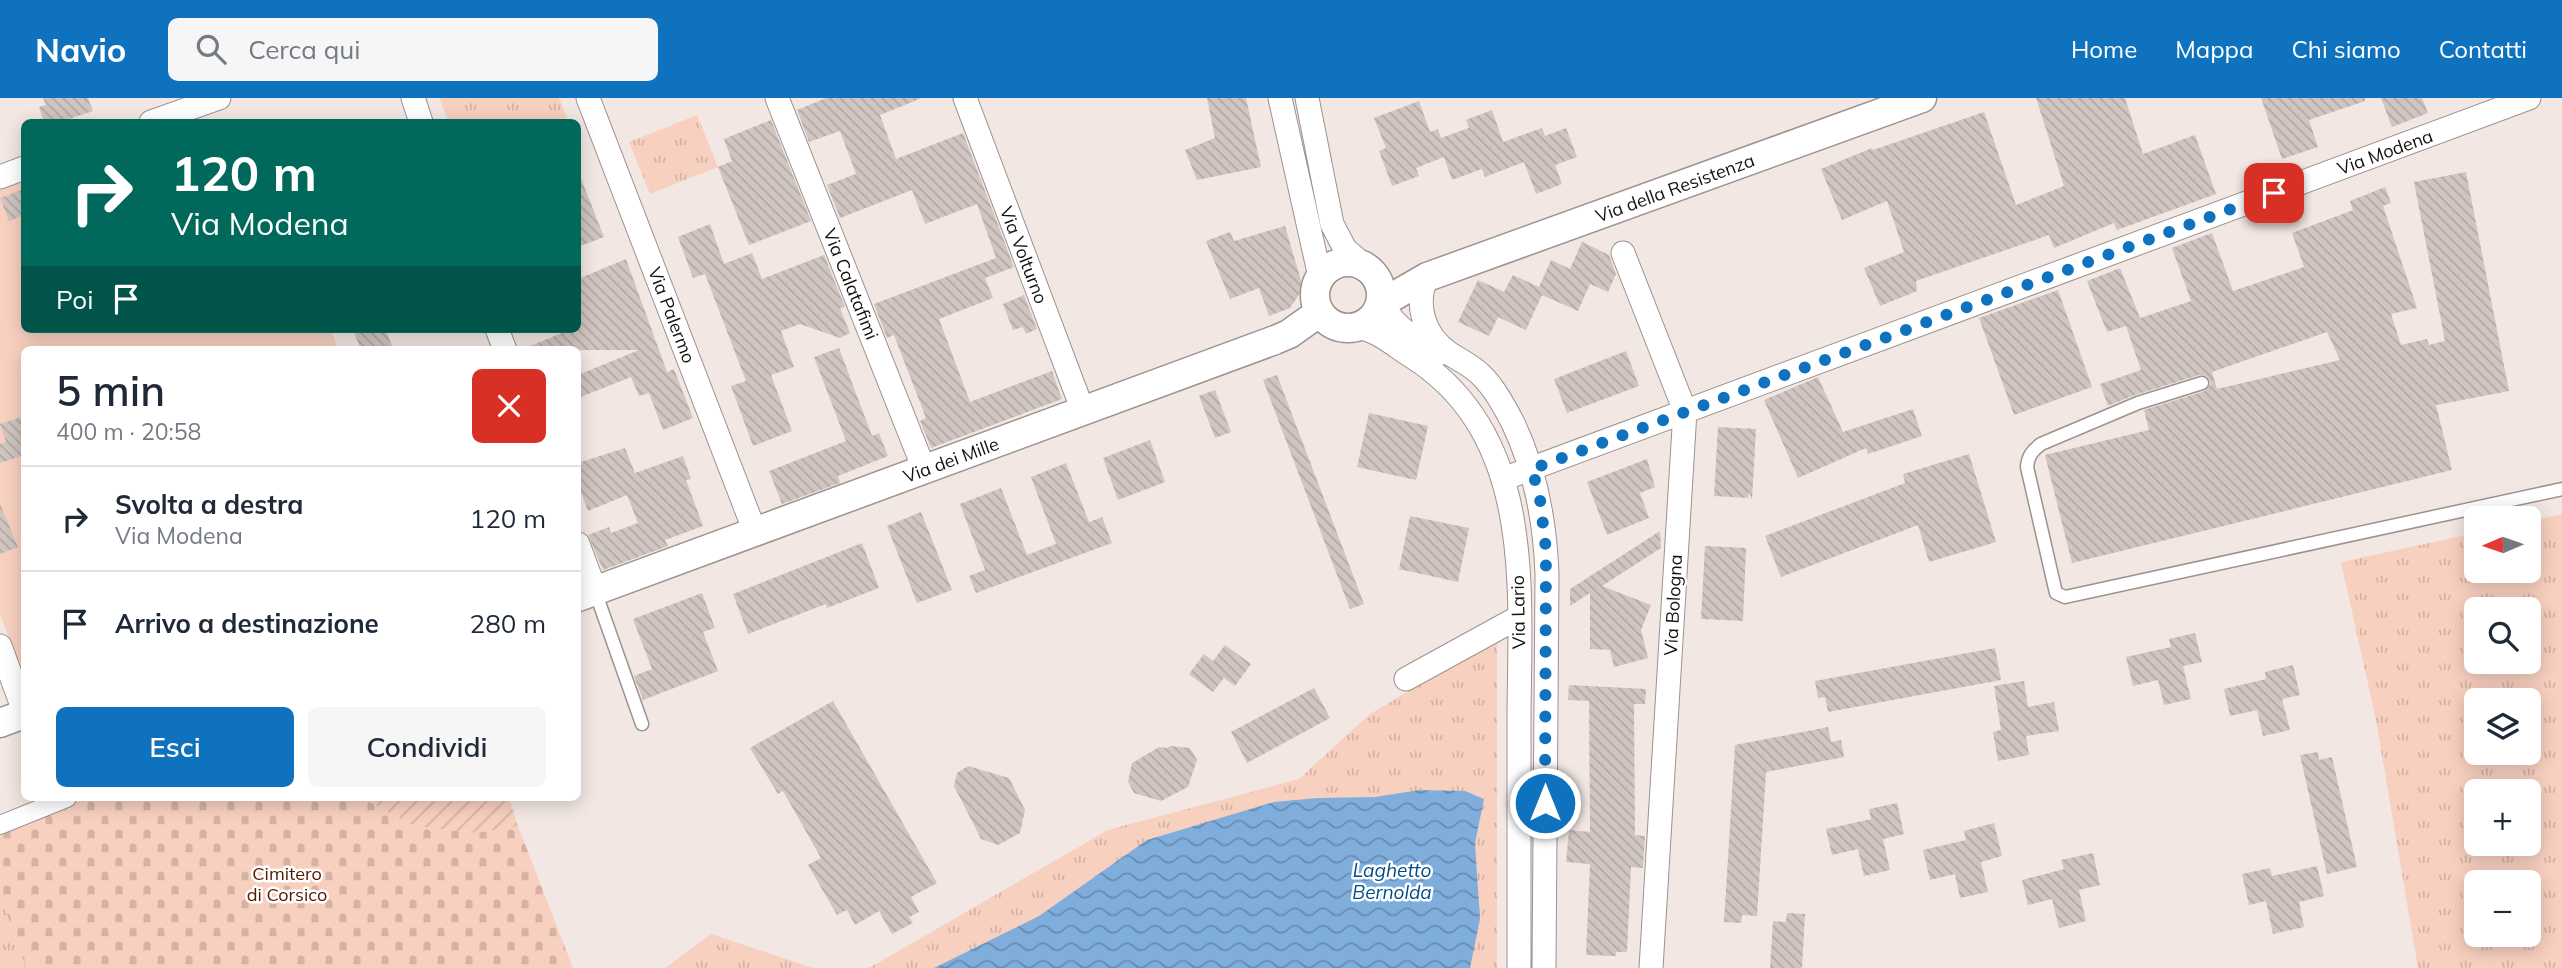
<!DOCTYPE html>
<html lang="it">
<meta charset="utf-8">
<style>
:root{--surface:#fff;--page:#f6f6f7;--text:#1f2937;--muted:#747a83;--line:#e0e1e3;--accent:#0f72be}
body{margin:0;font-family:Mulish,sans-serif;background:var(--page);color:var(--text);height:100vh;display:flex;flex-direction:column;font-size:26px;white-space:nowrap}
*{box-sizing:border-box;margin:0}
p{font-size:23px;color:var(--muted)}
.icon{flex:none;width:38px;height:38px;fill:none;stroke:currentColor;stroke-width:2;stroke-linecap:round;stroke-linejoin:round}
.map{position:relative;flex:1;overflow:hidden}
.sheet{position:absolute;left:21px;top:248px;width:560px;height:455px;display:flex;flex-direction:column;background:var(--surface);border-radius:10px;box-shadow:0 4px 18px #0003}
.sheet>*{flex:none}
.hud{position:absolute;left:21px;top:21px;width:560px;height:214px;border-radius:10px;box-shadow:0 4px 18px #0003;background:#00695c;color:#fff;overflow:hidden}
.needle{width:46px;rotate:268deg}
.controls{position:absolute;left:2464px;top:408px;display:grid;gap:14px}
.controls a{display:grid;place-items:center;width:77px;height:77px;border-radius:10px;background:var(--surface);box-shadow:0 4px 18px #0003;font-size:35px}
.pin{position:absolute;display:grid;place-items:center;width:60px;height:60px;color:#fff;margin:-30px;border-radius:14px;box-shadow:0 4px 10px #0006}
.me{position:absolute;width:77px;margin:-38px;rotate:0deg;stroke-linejoin:round;filter:drop-shadow(0 0 5px #0008)}
.turn{display:flex;align-items:center;gap:24px;height:147px;padding:0 35px;font-size:32px}
.turn .icon{width:91px;height:91px;stroke-width:2.5}
.turn b{display:block;font-size:49px;line-height:60px}
.then{display:flex;align-items:center;height:66px;padding:0 35px;background:#0003;gap:14px;font-size:26px}
.round{display:grid;place-items:center;flex:none;width:74px;height:74px;border-radius:10px;background:var(--page)}
.summary{display:flex;align-items:center;justify-content:space-between;height:119px;padding:0 35px}
h1{font-size:42px;font-weight:600;line-height:52px}
.cta{display:flex;gap:14px;margin-top:auto;padding:14px 35px}
.cta a{flex:1;height:80px;border-radius:10px;background:var(--accent);color:#fff;font-size:28px;font-weight:600;line-height:80px;text-align:center}
.cta a+a{background:var(--page);color:var(--text)}
ul{padding:0;list-style:none}
li{display:flex;align-items:center;gap:21px;height:105px;padding:0 35px;border-top:2px solid var(--line)}
li div{flex:1}
li b{display:block;font-size:26px}
li em{font-style:normal}
header{display:flex;align-items:center;gap:42px;box-sizing:border-box;height:98px;padding:0 35px;background:var(--accent);color:#fff}
header strong{font-size:33px}
nav{display:flex;gap:38px;margin-inline-start:auto;font-size:24px}
.search{width:490px;height:63px;background:var(--page);display:flex;align-items:center;gap:18px;box-sizing:border-box;padding:0 24px;border-radius:10px;color:var(--muted);font-size:26px}
.map>svg:first-child{display:block}
.grass{fill:#f8d0c0}
.cemetery{fill:url(#cemetery-stones)}
.park{fill:url(#park-tufts);fill-rule:evenodd}
.garden{fill:url(#garden-furrows)}
.water{fill:url(#water-waves)}
.building{fill:url(#building-back-hatch);fill-rule:evenodd}
.lines{fill:none;stroke-linecap:round;stroke-linejoin:round}
.service-casing{stroke:#9c928e;stroke-width:15}
.pedestrian-casing{stroke:#9c928e;stroke-width:20}
.minor-casing{stroke:#9c928e;stroke-width:25}
.tertiary-casing{stroke:#9c928e;stroke-width:31}
.service{stroke:#fff;stroke-width:12}
.pedestrian{stroke:#fff;stroke-width:18}
.minor{stroke:#fff;stroke-width:23}
.tertiary{stroke:#fff;stroke-width:28}
.route{stroke:#0f72be;stroke-width:12;stroke-dasharray:0 21.6}
.labels{text-anchor:middle;dominant-baseline:central;stroke-width:5;stroke-linejoin:round;paint-order:stroke}
.street-label{font-size:18px;fill:#15110f;stroke:#fff}
.park-label{font-size:18px;fill:#521900;stroke:#fff}
.water-label{font-size:19px;font-style:italic;fill:#004d86;stroke:#fff}
</style>
<header>
<strong>Navio</strong>
<div class="search"><svg class="icon" aria-label="search" viewBox="0 0 24 24"><circle cx="10" cy="10" r="6"/><path d="M15 15l6 6"/></svg>Cerca qui</div>
<nav><a>Home</a><a>Mappa</a><a>Chi siamo</a><a>Contatti</a></nav>
</header>
<div class="map">
<svg width="2562" height="870" viewBox="0 0 2562 870">
<defs>
<pattern id="cemetery-stones" width="16" height="16" patternUnits="userSpaceOnUse" patternTransform="scale(1.75)"><rect width="16" height="16" fill="#f8d0c0"/><path d="M2 7V4a2 2 0 0 1 4 0v3zM10 15v-3a2 2 0 0 1 4 0v3z" fill="#d4b2a4"/></pattern>
<pattern id="park-tufts" width="24" height="20" patternUnits="userSpaceOnUse" patternTransform="scale(1.75)"><rect width="24" height="20" fill="#f8d0c0"/><path d="M3 7l-1-3M5 7V3M7 7l1-3M15 17l-1-3M17 17v-4M19 17l1-3" fill="none" stroke="#d4b2a4"/></pattern>
<pattern id="garden-furrows" width="10" height="10" patternUnits="userSpaceOnUse" patternTransform="scale(1.75)"><rect width="10" height="10" fill="#f8d0c0"/><path d="M-1 1l2-2M0 10L10 0M9 11l2-2" fill="none" stroke="#d4b2a4"/></pattern>
<pattern id="water-waves" width="16" height="10" patternUnits="userSpaceOnUse" patternTransform="scale(1.75)"><rect width="16" height="10" fill="#7faedd"/><path d="M0 5q4-4 8 0t8 0" fill="none" stroke="#678cb2"/></pattern>
<pattern id="building-back-hatch" width="6" height="6" patternUnits="userSpaceOnUse" patternTransform="scale(1.75)"><rect width="6" height="6" fill="#d0c5c1"/><path d="M-1 5l2 2M0 0l6 6M5-1l2 2" fill="none" stroke="#b2a8a5"/></pattern>
</defs>
<rect width="100%" height="100%" fill="#f2e7e3"/>
<path class="grass" d="M24 84V231H331L338 252H24V581L0 516V92Z"/>
<path class="cemetery" d="M86 700H362L414 728 476 735 518 728 573 870H26L0 797V735Z"/>
<path class="park" d="M439 0H559L567 20 554 24H449Z
M697 17 718 69 650 96 629 44Z
M2562 416V870H2418L2376 622 2341 464 2476 435V472H2529V424ZM2529 511V564H2476V511ZM2529 602V654H2476V602ZM2529 693V746H2476V693ZM2529 784V836H2476V784Z
M1497 541V870H869L1108 732 1299 681 1370 616Z
M0 797 26 870H0Z
M711 836 813 870H665Z"/>
<path class="garden" d="M362 700H509L518 728 476 735 414 728Z"/>
<path class="water" d="M1420 692 1465 693 1484 701 1475 745 1480 821 1470 870H934L1039 818 1147 742 1274 704 1318 700 1375 699Z"/>
<path class="building" d="M43 0H88L93 13 60 24H44L39 9 46 7Z
M826 0H922L880 17 896 61 963 35 1014 169 985 180 993 200 939 221 970 304 1052 273 1062 301 931 350 920 323 926 320 894 237 887 240 874 206 996 160 977 106 925 126 912 92 840 120 827 87 856 76 840 33 809 44 797 12Z
M1207 0H1246L1261 69 1197 82 1185 52 1215 40Z
M2036 0H2125L2143 56 2195 37 2216 96 2117 132 2114 125 2054 150 2049 137 1916 183 1917 193 1880 208 1864 170 1904 154 1887 103 1842 122 1821 71 1872 50 1873 52 1984 14 2016 107 2064 88Z
M2261 0H2365V3L2309 22 2318 49 2282 61Z
M2381 0H2422L2428 15 2392 29Z
M1419 3 1430 34 1438 31 1441 40 1469 30 1466 22 1492 12 1503 44 1542 30 1545 38 1566 30 1577 59 1555 67 1562 86 1536 96 1524 64 1485 79 1482 71 1452 82 1444 59 1416 70 1419 78 1392 88 1379 53 1386 50 1374 20Z
M771 22 811 123 749 147 718 69 732 63 724 41Z
M578 73 604 139 578 149Z
M2466 74 2509 293 2436 307 2452 372 2072 465 2045 357 2149 332 2144 312 2205 293 2211 286 2207 278 2199 277 2135 297 2108 308 2100 286 2141 272 2126 228 2107 234 2087 183 2120 170 2140 220 2191 203 2172 150 2212 135 2233 193 2304 169 2292 135 2353 112 2350 103 2385 89 2391 105 2383 108 2417 210 2391 216 2401 247 2427 241 2429 247 2445 243 2414 84ZM2327 234 2340 262 2217 291 2212 274Z
M24 91V117L9 123 0 100Z
M710 126 724 166 752 155 762 181 824 157 845 209 840 210 850 235 840 240 800 226 781 233 794 269 771 277 792 333 753 348 731 288 746 283 705 176 693 180 678 139Z
M1285 128 1302 186 1300 195 1290 210 1269 218 1259 190 1230 201 1206 143 1230 134 1234 143Z
M1582 144 1609 157 1616 176 1608 194 1590 186 1578 213 1542 197 1526 232 1498 219 1489 238 1458 224 1478 182 1504 194 1513 177 1539 189 1551 162 1570 171Z
M626 161 667 274 674 271 693 320 663 332 649 295 639 298 631 279 578 300V277L639 252H521L571 231H578V181Z
M2058 192 2092 289 2014 317 1979 220Z
M1024 197 1037 231 1026 236 1023 229 1013 232 1003 206Z
M353 231H385L394 252H361Z
M839 250 872 338 879 335 888 358 838 378 840 385 782 406 769 373 846 343 814 259Z
M1626 253 1639 288 1567 315 1554 281Z
M1277 277 1364 506 1350 511 1263 282Z
M1818 279 1843 334 1913 311 1922 338 1868 356 1866 350 1798 380 1764 302Z
M1215 292 1231 334 1215 340 1199 298Z
M1369 315 1428 328 1416 382 1357 369Z
M24 318V357L0 365V346L6 344 0 326Z
M1718 329 1756 331 1752 402 1749 394 1748 400 1714 398Z
M1150 342 1165 384 1118 402 1103 360Z
M625 350 635 375 683 358 691 381 686 382 703 428 665 442 668 448 603 472 588 437 609 429 611 435 638 425 627 397 588 413 578 385V365Z
M1969 356 1996 444 1929 464 1918 427 1781 479 1765 438 1905 385 1903 376Z
M1647 361 1655 389 1640 395 1649 420 1607 437 1587 384Z
M1066 365 1089 424 1102 419 1112 445 976 495 969 478 985 472 960 406 1001 390 1027 457 1056 446 1031 379Z
M0 406 18 449 0 456Z
M921 414 952 492 917 505 887 428Z
M1410 418 1469 430 1458 484 1399 471Z
M1660 433 1661 450 1602 488 1651 507 1641 532 1648 560 1614 569 1610 552 1590 551V495L1570 508V491Z
M862 445 879 490 827 510 826 506 748 536 733 496Z
M1705 448 1746 450 1743 523 1701 521Z
M702 495 715 530 703 534 718 573 643 602 634 578 652 571 633 521Z
M2195 535 2202 564 2183 568 2191 601 2164 607 2158 582 2133 588 2126 559 2171 549 2169 541Z
M1225 547 1251 566 1235 588 1224 580 1213 594 1189 576 1204 556 1213 563Z
M1995 550 2001 582 1828 614 1825 599 1818 600 1815 583Z
M2293 567 2300 597 2282 601 2290 632 2263 638 2257 612 2230 618 2224 591 2266 581 2265 574Z
M2024 583 2028 609 2054 604 2059 633 2026 638 2029 657 1998 663 1993 634 2001 632 1994 588Z
M1569 587 1646 591 1645 606H1634L1635 737 1645 738 1643 770 1631 769 1627 854H1616V858L1586 857 1590 766 1566 764 1569 732 1590 734 1589 603 1568 602Z
M1314 590 1330 620 1247 665 1231 634Z
M833 603 937 785 911 799 919 814 909 819 913 825 892 836 879 813 855 827 847 812 837 817 808 767 821 760 783 693 778 696 750 650Z
M1828 629 1831 644 1841 642 1844 659 1766 674 1757 818 1742 817 1741 825 1724 824 1735 647Z
M1171 648 1190 650 1197 662 1188 689 1161 703 1134 695 1128 684 1132 665 1159 649 1167 650Z
M2318 654 2319 662 2332 659 2357 769 2327 776 2300 657Z
M968 668 1009 680 1025 712 1020 735 998 747 981 741 954 688 957 675Z
M1897 705 1904 736 1883 741 1890 772 1864 778 1858 751 1832 757 1826 731 1871 721 1869 711Z
M1994 725 2002 758 1981 764 1988 794 1960 800 1955 776 1930 782 1923 752 1966 742 1964 733Z
M2093 755 2100 787 2079 792 2086 823 2059 830 2052 801 2028 807 2022 782 2064 771 2061 762Z
M2317 768 2324 798 2299 804 2304 829 2273 836 2266 803 2249 807 2242 776 2270 770 2272 778Z
M1787 815 1805 816 1802 870H1770L1773 823 1786 824Z"/>
<g class="lines">
<defs>
<path id="service" d="M2202 285 2138 305 2041 346C2032 353 2028 358 2027 369L2056 495 2065 499 2562 391
M595 493 642 626"/>
<path id="pedestrian" d="M0 727 67 700"/>
<path id="minor" d="M413 0 421 24
M588 0 755 434
M777 0 924 371
M965 0 1083 313
M1280 0 1320 179
M1307 0 1332 126 1345 151 1365 168
M151 24 219 0
M0 79 24 70
M1623 155 1685 313 1651 870
M1427 179C1414 206 1424 238 1449 255 1459 262 1471 267 1480 276 1494 289 1504 308 1513 325 1536 373 1545 423 1547 476L1544 870
M1382 198C1385 226 1419 244 1443 255
M1355 229C1375 230 1395 248 1411 258 1538 338 1519 496 1519 626 1519 707 1519 789 1519 870
M497 231 505 252
M1503 381 2529 0
M578 446 595 492
M0 548 24 613
M1406 581 1519 519"/>
<path id="tertiary" d="M1315 197a33 33 0 1 1 66 0a33 33 0 1 1-66 0Z
M1379 211 1382 205 1427 179 1922 0
M578 499 1275 242 1289 236 1320 214
M0 625 24 616"/>
</defs>
<use href="#service" class="service-casing"/>
<use href="#pedestrian" class="pedestrian-casing"/>
<use href="#minor" class="minor-casing"/>
<use href="#tertiary" class="tertiary-casing"/>
<use href="#service" class="service"/>
<use href="#pedestrian" class="pedestrian"/>
<use href="#minor" class="minor"/>
<use href="#tertiary" class="tertiary"/>
</g>
<g class="lines">
<path class="route" d="M1545 705 1546 452 1540 401 1532 371 2274 95"/>
</g>
<g class="labels">
<g class="street-label">
<text transform="translate(2385 54) rotate(-20)">Via Modena</text>
<text transform="translate(1675 90) rotate(-20)">Via della Resistenza</text>
<text transform="translate(1024 157) rotate(69)">Via Volturno</text>
<text transform="translate(851 186) rotate(68)">Via Calatafimi</text>
<text transform="translate(672 217) rotate(69)">Via Palermo</text>
<text transform="translate(951 362) rotate(-20)">Via dei Mille</text>
<text transform="translate(1673 507) rotate(-87)">Via Bologna</text>
<text transform="translate(1518 514) rotate(-91)">Via Lario</text>
</g>
<g class="park-label">
<text x="287" y="775">Cimitero<tspan x="287" dy="21">di Corsico</tspan></text>
</g>
<g class="water-label">
<text x="1392" y="772">Laghetto<tspan x="1392" dy="22">Bernolda</tspan></text>
</g>
</g>
</svg>
<div class="controls">
<a><svg class="needle" viewBox="-14 -14 28 28"><path d="M0-13l5 13h-10z" fill="#e53935"/><path d="M0 13l5-13h-10z" fill="#747a83"/></svg></a>
<a><svg class="icon" aria-label="search" viewBox="0 0 24 24"><circle cx="10" cy="10" r="6"/><path d="M15 15l6 6"/></svg></a>
<a><svg class="icon" aria-label="layers" viewBox="0 0 24 24"><path d="M12 4l9 5-9 5-9-5zM3 14l9 5 9-5"/></svg></a>
<a>+</a>
<a>−</a>
</div>
<div class="pin" style="left:2274px;top:95px;background:#d93025"><svg class="icon" aria-label="arrive" viewBox="0 0 24 24"><path d="M6 21V4h12l-3 4 3 4H6"/></svg></div>
<svg class="me" style="left:1545px;top:705px" viewBox="-20 -20 40 40"><circle r="17" fill="#0f72be" stroke="#fff" stroke-width="3"/><path d="M0-11L8 9 0 5-8 9z" fill="#fff"/></svg>
<div class="hud">
<div class="turn"><svg class="icon" aria-label="right" viewBox="0 0 24 24"><path d="M7 20v-9h11M14 6l5 5-5 5"/></svg><div><b>120 m</b>Via Modena</div></div>
<div class="then">Poi<svg class="icon" aria-label="arrive" viewBox="0 0 24 24"><path d="M6 21V4h12l-3 4 3 4H6"/></svg></div>
</div>
<section class="sheet">
<div class="summary"><div><h1>5 min</h1><p>400 m · 20:58</p></div><a class="round" style="background:#d93025;color:#fff"><svg class="icon" aria-label="close" viewBox="0 0 24 24"><path d="M6 6l12 12M18 6L6 18"/></svg></a></div>
<ul>
<li><svg class="icon" aria-label="right" viewBox="0 0 24 24"><path d="M7 20v-9h11M14 6l5 5-5 5"/></svg><div><b>Svolta a destra</b><p>Via Modena</p></div><em>120 m</em></li>
<li><svg class="icon" aria-label="arrive" viewBox="0 0 24 24"><path d="M6 21V4h12l-3 4 3 4H6"/></svg><div><b>Arrivo a destinazione</b></div><em>280 m</em></li>
</ul>
<div class="cta"><a>Esci</a><a>Condividi</a></div>
</section>
</div>
